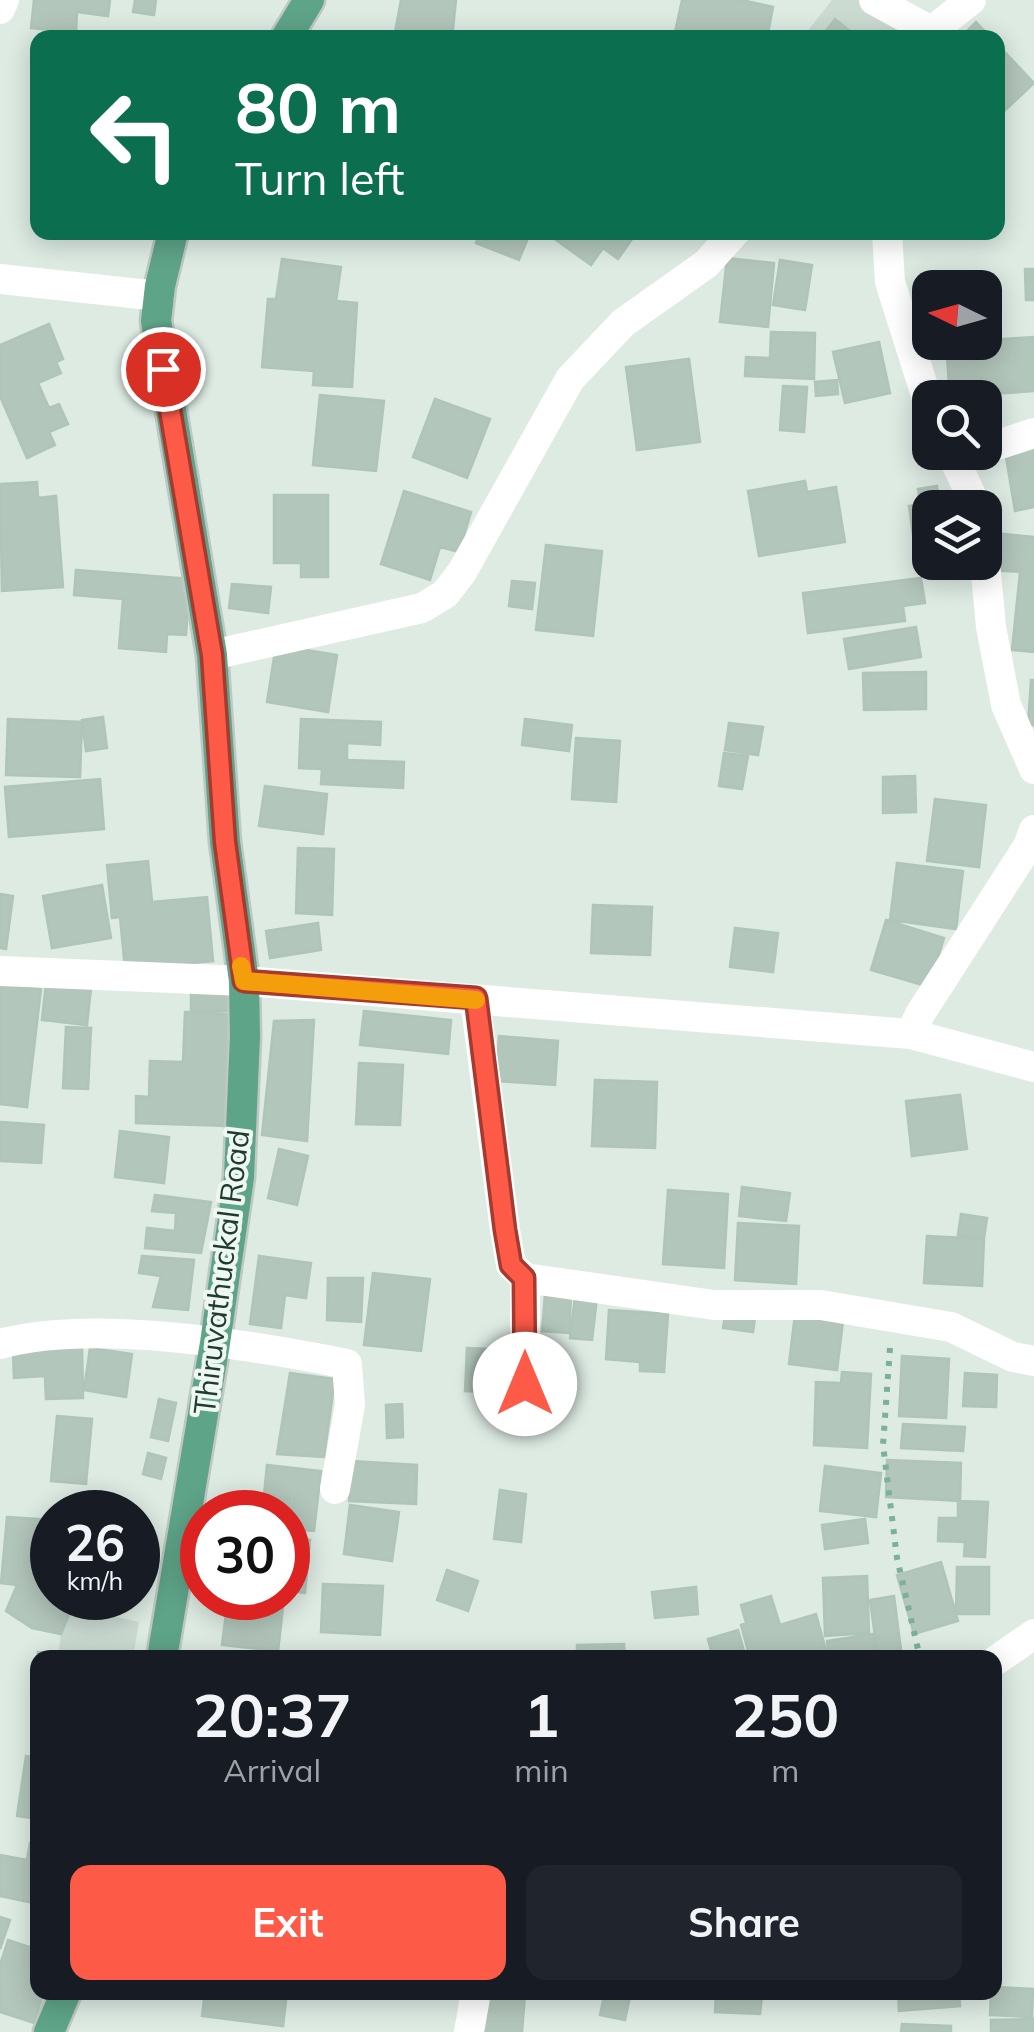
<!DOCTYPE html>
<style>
:root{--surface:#171b24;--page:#20242c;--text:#f1f3f6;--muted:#9ea1a6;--accent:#fe5a48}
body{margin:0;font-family:Mulish,sans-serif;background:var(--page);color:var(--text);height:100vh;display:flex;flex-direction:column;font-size:38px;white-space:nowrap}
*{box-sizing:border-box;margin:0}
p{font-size:32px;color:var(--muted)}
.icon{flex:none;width:55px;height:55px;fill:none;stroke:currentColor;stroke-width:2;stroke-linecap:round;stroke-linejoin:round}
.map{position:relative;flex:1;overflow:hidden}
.details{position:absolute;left:30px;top:1650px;width:972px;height:350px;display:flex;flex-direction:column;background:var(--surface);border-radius:20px;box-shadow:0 5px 25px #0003}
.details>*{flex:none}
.top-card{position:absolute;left:30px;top:30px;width:975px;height:210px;border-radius:20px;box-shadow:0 5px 25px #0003;background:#0b6e4f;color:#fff;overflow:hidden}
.needle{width:65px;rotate:275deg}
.fabs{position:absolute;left:912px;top:270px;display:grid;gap:20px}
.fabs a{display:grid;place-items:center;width:90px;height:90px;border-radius:20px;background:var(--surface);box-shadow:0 5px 25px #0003;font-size:50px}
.speed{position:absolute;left:30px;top:1490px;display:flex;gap:20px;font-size:50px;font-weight:700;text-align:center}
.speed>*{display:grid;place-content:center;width:130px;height:130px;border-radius:50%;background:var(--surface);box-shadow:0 5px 25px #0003;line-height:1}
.speed small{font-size:25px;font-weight:400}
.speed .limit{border:15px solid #d22;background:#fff;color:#111}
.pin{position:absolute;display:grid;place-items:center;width:85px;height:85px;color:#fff;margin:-42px;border:5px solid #fff;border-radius:50%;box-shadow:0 2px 10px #0007}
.me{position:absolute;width:110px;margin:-55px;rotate:0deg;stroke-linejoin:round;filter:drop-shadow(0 0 8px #0008)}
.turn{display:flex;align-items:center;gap:35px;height:210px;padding:0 40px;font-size:45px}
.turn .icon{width:130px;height:130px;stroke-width:2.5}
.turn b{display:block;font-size:70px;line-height:85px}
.eta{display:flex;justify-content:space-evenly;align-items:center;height:170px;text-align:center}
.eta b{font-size:60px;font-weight:700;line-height:70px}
.button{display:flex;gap:20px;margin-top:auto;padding:20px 40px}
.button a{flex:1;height:115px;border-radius:20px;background:var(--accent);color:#fff;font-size:40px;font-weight:700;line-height:115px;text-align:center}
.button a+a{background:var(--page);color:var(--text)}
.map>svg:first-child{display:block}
.built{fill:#cbdbd2}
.building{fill:#b3c6bb;stroke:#afc5b9;stroke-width:2.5}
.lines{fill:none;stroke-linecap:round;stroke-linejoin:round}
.major-casing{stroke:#c0c8c5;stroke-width:35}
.path{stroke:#7bb198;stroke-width:6;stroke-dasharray:5 8;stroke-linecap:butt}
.minor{stroke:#fff;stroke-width:30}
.major{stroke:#5ea488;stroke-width:30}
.route-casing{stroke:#a53a2f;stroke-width:25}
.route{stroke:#fe5a48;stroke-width:18}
.slow{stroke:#f59e0b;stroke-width:18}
.labels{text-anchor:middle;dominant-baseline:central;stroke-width:8;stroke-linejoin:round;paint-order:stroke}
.street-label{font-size:30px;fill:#1e3b2f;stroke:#eef7f1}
</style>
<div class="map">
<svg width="1034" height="2032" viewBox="0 0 1034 2032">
<rect width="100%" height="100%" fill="#ddebe3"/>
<path class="built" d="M832 0H860L912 30 905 37 802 38Z
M75 1607 139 1622 133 1657 58 1658 61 1634Z"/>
<path class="building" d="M34 0H110L108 16 77 12 76 32 31 28Z
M135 0H156L154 15 133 12Z
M401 0H456L452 38H394Z
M682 0H742L773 7 767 38 674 37Z
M835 19 858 38H820Z
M976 22 991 38H960Z
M998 45 1034 83 999 116 998 114Z
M480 232H514L528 238 519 260 476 243Z
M545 232H637L618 259 603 248 591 265Z
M727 258 774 263 768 327 720 322Z
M282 259 341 267 336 301 357 303 352 387 313 385 314 371 262 367 268 299H276Z
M780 260 812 265 805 310 773 305Z
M1025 269H1034V300H1026Z
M49 324 63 359 56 362 61 373 38 383 49 408 59 404 68 424 49 432 55 445 27 458 0 396V345Z
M771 332 815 333 814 379 745 376 746 357 770 358Z
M1034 337V391L950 397 946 343Z
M879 342 890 393 845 403 833 352Z
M689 359 700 442 637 450 626 367Z
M837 380 838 394 816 396 815 382Z
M783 386 807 387 804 432 780 430Z
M320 395 384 401 376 471 313 465Z
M435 399 490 419 467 478 413 457Z
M1034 446V507L1015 511 1005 451Z
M805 481 807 492 836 487 845 542 759 556 748 491Z
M37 482 38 498 56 496 63 587 2 591 0 484Z
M937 486 940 503 965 499 966 508H930V533L913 535 909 506 920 504 918 489Z
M404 491 471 512 459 552 440 547 430 580 381 564Z
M274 495H328V577H301V563H274Z
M994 533 1034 537V652L1012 650 1020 572 990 570Z
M546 545 602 551 593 636 536 630Z
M76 570 190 579 186 635 167 634 166 652 119 648 123 599 74 595Z
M921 578 925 603 903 606 905 621 808 633 803 593Z
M512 581 535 583 532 609 509 606Z
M232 584 271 587 268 613 229 608Z
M916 627 921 657 849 669 844 639Z
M276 645 337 655 328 712 267 702Z
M926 672V709L864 710 863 673Z
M1031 680H1034V725H1028Z
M103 717 107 748 86 751 82 720Z
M8 719 82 722 80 777 6 775Z
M301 719 381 722 380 745 347 743V760L404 762 403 788 321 784 322 769 299 768Z
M525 719 572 725 569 751 522 745Z
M729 723 763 727 758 755 725 750Z
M576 738 620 741 616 802 572 799Z
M724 753 748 756 742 789 719 786Z
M915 776 916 812 883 813V777Z
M100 779 104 829 9 837 5 787Z
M265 786 327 794 323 834 259 826Z
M935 799 986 805 979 867 927 861Z
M298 848 334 849 332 915 296 913Z
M148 861 152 902 207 897 213 961 125 969 120 917 112 918 107 865Z
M897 863 963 871 956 929 890 920Z
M102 885 111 938 52 948 43 896Z
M0 894 13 896 6 949 0 948Z
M593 905 652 907 650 955 591 953Z
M886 920 944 938 929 987 871 970Z
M318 923 321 950 270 958 266 931Z
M735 928 778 933 773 972 730 967Z
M46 983 91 988 87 1025 42 1020Z
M0 984 41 989 27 1107 0 1104Z
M191 988 233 989V1011L191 1010Z
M364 1011 451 1020 448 1054 360 1045Z
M185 1012 232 1014 228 1126 136 1123V1096L149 1097 150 1061 183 1062Z
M314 1020 307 1141 262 1135 274 1021Z
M66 1027 91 1028 88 1089 63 1088Z
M499 1036 558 1041 555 1085 496 1081Z
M359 1063 403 1065 400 1125 356 1124Z
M595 1080 657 1082 655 1148 592 1146Z
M960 1095 967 1149 912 1156 906 1101Z
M0 1122 44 1125 41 1163 0 1161Z
M120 1131 169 1137 164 1183 115 1177Z
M279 1149 308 1156 297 1205 268 1198Z
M742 1187 790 1193 786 1221 739 1216Z
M668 1190 728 1194 724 1268 663 1264Z
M155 1195 211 1202 201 1253 145 1248 147 1228 175 1231 176 1213 152 1211Z
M961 1214 987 1218 984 1238 958 1235Z
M738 1223 799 1226 796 1284 735 1280Z
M927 1236 984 1239 982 1286 924 1283Z
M142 1256 194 1260 188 1310 153 1307 161 1276 139 1273Z
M259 1256 311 1263 306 1298 285 1295 281 1328 250 1324Z
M373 1273 430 1279 421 1351 364 1345Z
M328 1278H363L361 1322 327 1320Z
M545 1294 571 1296 569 1333 542 1331Z
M575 1296 597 1298 592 1340 570 1338Z
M728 1299 757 1303 753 1332 723 1328Z
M796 1306 844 1313 837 1370 789 1364Z
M609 1310 668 1314 664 1372 640 1371V1362L606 1359Z
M82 1347 83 1398 46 1399 45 1376 14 1378 13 1350Z
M90 1348 132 1354 126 1397 84 1390Z
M467 1348 509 1350 507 1393 465 1391Z
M902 1356 949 1359 946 1418 899 1416Z
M842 1372 871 1374 867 1448 814 1445 816 1382 841 1383Z
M290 1373 335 1379 324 1457 277 1454Z
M965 1373 997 1375 996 1407 963 1406Z
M159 1399 176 1403 168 1441 151 1437Z
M402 1404 403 1437 387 1438 386 1405Z
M57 1416 92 1419 86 1484 51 1481Z
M903 1424 965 1427 963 1451 901 1448Z
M148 1453 166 1458 161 1479 143 1474Z
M887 1460 961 1463 960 1501 886 1497Z
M351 1461 417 1465 416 1504 349 1501Z
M267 1465 321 1471 314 1531 290 1529 294 1498 264 1495Z
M825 1466 881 1473 876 1517 820 1511Z
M500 1490 526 1494 521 1542 494 1539Z
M254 1496 291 1500 288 1527V1512H252Z
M958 1501 988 1502 985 1557 964 1556 965 1542 938 1541 939 1518H958Z
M350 1505 399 1512 392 1561 344 1554Z
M7 1517 52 1520V1598H76L61 1634 32 1628 6 1611 17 1585 1 1583Z
M865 1519 868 1543 825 1549 822 1525Z
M288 1538 310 1540 305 1593 288 1591Z
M941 1562 958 1621 914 1634 897 1575Z
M957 1567H989V1614H956Z
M447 1570 478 1581 468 1611 437 1600Z
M867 1576 869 1633 825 1636 823 1578Z
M323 1584 383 1586 380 1635 321 1632Z
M696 1587 698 1614 655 1618 652 1592Z
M771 1596 780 1625 816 1614 828 1658H750L741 1625 746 1623 741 1605Z
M894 1596 902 1658H878L870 1600Z
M228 1598H284L278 1651 222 1645Z
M738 1630 746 1658H713L708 1639Z
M873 1634 876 1656 829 1658 827 1641Z
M624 1644 625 1658H577V1645Z
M38 1652 86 1658H38V1708L32 1707Z
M26 1756 38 1758V1819L17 1816Z
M30 1843 38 1844V1904L0 1896V1855L27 1860Z
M0 1917 10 1920 0 1949Z
M8 1940 38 1950V1992H44L34 2023 0 2012V1965Z
M995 1987 1033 1989 1032 2017 990 2015 991 1992H995Z
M205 1992H287L283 2026 202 2016Z
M484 1992 525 1994 522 2032H481Z
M605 1992H631L625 2020 600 2015Z
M716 1992 762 1994 760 2014 715 2012Z
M898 1992H959L960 2006 899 2011Z
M1034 2019V2032H991V2020Z
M902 2024 951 2026V2032H901Z"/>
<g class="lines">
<defs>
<path id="major" d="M286 38 309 0
M162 1658 215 1343 239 1177 245 1036 244 981 225 842 212 655 156 321 160 286 173 232
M49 2032 66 1992"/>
</defs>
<use href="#major" class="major-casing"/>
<path class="path" d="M890 1348 883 1445 897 1558 920 1658"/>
<path class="minor" d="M874 0 931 31
M0 9 4 0
M923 38 971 0
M887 232 890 282 930 408
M0 279 159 296
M985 449 1034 433
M951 452 977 508
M985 562 991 627 1006 705 1034 769
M212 655 422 608 445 594 462 572 570 379 623 323 706 264 735 232
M0 971 244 981 911 1034 920 1014 1028 846 1034 830
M475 999 505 1230 511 1265 525 1278 714 1305H821L951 1327 1013 1357 1034 1361
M911 1034 1034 1067
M525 1278V1420
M0 1344C93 1318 252 1345 347 1364L350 1405 335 1489
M995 1661 1034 1634
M469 2032 476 1992"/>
<use href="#major" class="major"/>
</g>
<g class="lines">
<defs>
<path id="route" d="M163 369 212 655 225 842 244 981 476 998 505 1230 511 1265 524 1278 525 1384"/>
</defs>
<use href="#route" class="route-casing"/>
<use href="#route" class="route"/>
<path class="slow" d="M241 966 244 981 476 1000"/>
</g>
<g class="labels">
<g class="street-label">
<text transform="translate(221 1272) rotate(-83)">Thiruvathuckal Road</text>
</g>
</g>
</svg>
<div class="fabs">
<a><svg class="needle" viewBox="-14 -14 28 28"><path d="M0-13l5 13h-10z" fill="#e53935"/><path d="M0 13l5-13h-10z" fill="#9ea1a6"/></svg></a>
<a><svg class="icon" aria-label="search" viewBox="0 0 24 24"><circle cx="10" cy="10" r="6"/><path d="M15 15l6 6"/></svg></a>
<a><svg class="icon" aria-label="layers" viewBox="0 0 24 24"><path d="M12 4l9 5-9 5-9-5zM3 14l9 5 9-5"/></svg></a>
</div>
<div class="speed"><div>26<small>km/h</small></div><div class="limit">30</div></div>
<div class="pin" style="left:163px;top:369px;background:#d93025"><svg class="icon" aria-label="arrive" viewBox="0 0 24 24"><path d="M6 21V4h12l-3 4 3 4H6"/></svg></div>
<svg class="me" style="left:525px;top:1384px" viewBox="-20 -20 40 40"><circle r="19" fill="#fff"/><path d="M0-13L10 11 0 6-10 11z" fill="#fe5a48"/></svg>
<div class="top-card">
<div class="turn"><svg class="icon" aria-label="left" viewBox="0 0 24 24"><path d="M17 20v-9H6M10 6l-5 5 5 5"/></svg><div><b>80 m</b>Turn left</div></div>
</div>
<section class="details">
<div class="eta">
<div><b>20:37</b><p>Arrival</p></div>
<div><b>1</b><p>min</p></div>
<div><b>250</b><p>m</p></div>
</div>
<div class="button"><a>Exit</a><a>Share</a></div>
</section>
</div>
